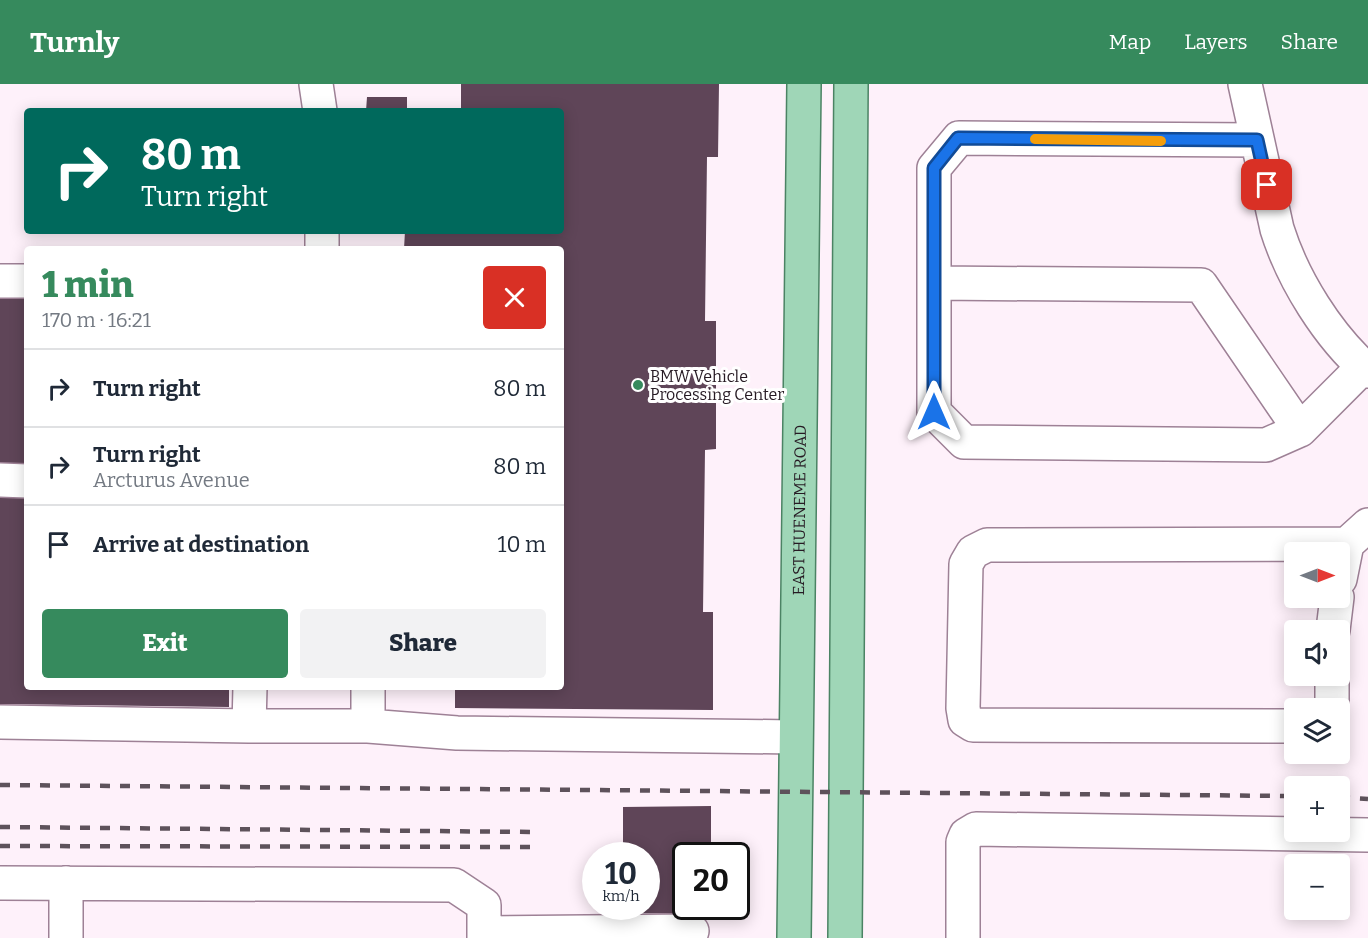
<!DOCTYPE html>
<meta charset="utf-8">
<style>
:root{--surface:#fff;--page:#f2f2f3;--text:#1f2937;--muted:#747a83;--line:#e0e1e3;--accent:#368a5d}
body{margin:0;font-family:Bitter,serif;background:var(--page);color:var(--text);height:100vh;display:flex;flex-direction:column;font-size:22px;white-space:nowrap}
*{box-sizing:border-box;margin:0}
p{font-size:20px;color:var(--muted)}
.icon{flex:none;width:33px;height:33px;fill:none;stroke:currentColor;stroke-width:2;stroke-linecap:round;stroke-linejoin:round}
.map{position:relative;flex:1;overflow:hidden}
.sheet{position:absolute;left:24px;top:162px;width:540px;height:444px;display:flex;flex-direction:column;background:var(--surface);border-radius:6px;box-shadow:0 3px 15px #0003}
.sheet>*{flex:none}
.hud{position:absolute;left:24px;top:24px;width:540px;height:126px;border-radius:6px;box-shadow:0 3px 15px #0003;background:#00695c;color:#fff;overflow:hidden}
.needle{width:39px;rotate:90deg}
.buttons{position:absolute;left:1284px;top:458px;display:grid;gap:12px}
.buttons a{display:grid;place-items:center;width:66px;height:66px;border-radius:6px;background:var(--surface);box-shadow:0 3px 15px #0003;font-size:30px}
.speed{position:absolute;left:582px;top:758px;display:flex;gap:12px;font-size:30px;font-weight:700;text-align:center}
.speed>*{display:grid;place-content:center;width:78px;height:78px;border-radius:50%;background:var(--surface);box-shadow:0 3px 15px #0003;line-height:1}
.speed small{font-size:15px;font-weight:400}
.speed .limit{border:3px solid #111;border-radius:9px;background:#fff;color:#111}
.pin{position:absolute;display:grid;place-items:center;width:51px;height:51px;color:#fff;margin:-26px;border-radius:12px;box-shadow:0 3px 9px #0006}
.me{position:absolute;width:66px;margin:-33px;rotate:0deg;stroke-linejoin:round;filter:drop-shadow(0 0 4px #0008)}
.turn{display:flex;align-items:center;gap:21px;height:126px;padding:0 18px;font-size:27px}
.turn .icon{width:78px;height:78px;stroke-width:2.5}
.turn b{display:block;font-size:42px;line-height:51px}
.round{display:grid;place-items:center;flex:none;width:63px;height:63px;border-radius:6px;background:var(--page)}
.headline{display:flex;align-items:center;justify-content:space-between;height:102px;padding:0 18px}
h1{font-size:36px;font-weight:800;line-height:45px;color:var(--accent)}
.primary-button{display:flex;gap:12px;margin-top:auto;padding:12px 18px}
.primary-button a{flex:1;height:69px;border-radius:6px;background:var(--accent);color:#fff;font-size:24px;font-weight:800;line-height:69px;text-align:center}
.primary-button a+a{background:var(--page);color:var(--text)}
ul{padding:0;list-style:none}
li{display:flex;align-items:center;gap:18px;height:78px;padding:0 18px;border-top:2px solid var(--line)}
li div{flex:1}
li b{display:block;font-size:22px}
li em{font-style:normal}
header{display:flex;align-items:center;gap:36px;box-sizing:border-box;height:84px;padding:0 30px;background:var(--accent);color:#fff}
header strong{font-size:28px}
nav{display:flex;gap:33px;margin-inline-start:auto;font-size:21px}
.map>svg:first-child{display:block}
.building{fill:#5f4558}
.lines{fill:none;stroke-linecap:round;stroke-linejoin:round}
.minor-casing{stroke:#9e8196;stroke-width:36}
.major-casing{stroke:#4b8364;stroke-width:36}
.minor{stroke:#fff;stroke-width:33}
.major{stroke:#9fd6b7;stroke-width:33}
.rail{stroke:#5e525b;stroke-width:4.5;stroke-dasharray:10 10;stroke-linecap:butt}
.route-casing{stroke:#114b97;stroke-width:15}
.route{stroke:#1a73e8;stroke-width:10}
.slow{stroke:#f59e0b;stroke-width:10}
.poi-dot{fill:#368a5d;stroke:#fff;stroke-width:2}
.labels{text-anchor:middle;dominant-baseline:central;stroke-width:6;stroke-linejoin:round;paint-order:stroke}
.poi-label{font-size:16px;fill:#261a23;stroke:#fff;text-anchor:start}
.street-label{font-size:16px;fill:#261a23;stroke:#fff}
</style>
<header>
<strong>Turnly</strong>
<nav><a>Map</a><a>Layers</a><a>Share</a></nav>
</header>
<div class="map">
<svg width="1368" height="854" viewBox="0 0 1368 854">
<rect width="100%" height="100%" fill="#fef1fa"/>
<path class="building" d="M461 0H719L718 73H707L705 237H716V365L705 366 703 528H713V626L455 624V603H561V165H404L405 147H561V27H461Z
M367 13H407V27H366Z
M0 211 27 212V603H229V623L0 620Z
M711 722V771H686V822H711V830L623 829V822H646V771H623V723Z"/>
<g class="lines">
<defs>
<path id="minor" d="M316 0 320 27
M1245 0 1277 145C1293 196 1328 252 1368 287
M1257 56 959 54 934 84V328L964 358 1266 361 1300 346 1363 283
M322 165V147
M0 197H27
M934 199 1201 201 1300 346
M0 396 27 397
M1340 495 1347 460 1368 441
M1333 546 1337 513
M368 603V642
M1332 624V591
M0 638 249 642 250 603
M249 642H368L457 649 795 653
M1294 642 973 641 965 636 963 624 966 480 973 468 987 461 1347 460
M0 799 454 801 484 821V854
M484 849 692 847
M66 854V799
M963 854V758L966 751 976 745 1368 751"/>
<g id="major">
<path id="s1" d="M794 854 804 0"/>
<path d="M845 854 851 0"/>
</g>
</defs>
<use href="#minor" class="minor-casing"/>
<use href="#major" class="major-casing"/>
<use href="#minor" class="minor"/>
<use href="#major" class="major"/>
<path class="rail" d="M0 701 1294 712
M1340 713 1368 715
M0 743 537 748
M0 762 539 763"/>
</g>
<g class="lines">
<defs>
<path id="route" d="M934 328V84L958 54 1257 56 1267 101"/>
</defs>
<use href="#route" class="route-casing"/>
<use href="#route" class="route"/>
<path class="slow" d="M1035 55 1161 57"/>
</g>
<circle class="poi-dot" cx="638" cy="301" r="6"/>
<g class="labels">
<g class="poi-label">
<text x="650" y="292">BMW Vehicle<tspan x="650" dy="18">Processing Center</tspan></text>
</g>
<g class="street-label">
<text stroke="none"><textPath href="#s1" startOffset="428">EAST HUENEME ROAD</textPath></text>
</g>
</g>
</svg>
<div class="buttons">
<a><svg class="needle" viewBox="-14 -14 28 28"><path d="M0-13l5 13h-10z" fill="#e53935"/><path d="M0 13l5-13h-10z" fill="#747a83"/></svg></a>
<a><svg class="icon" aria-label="sound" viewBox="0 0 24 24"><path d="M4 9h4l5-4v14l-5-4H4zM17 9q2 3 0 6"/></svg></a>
<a><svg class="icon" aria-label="layers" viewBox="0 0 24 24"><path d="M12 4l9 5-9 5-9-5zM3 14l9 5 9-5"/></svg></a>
<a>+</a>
<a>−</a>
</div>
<div class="speed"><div>10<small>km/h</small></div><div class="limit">20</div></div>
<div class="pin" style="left:1267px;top:101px;background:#d93025"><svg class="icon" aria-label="arrive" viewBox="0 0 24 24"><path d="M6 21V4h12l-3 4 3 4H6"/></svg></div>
<svg class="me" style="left:934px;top:328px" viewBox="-20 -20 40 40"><path d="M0-17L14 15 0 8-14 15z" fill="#1a73e8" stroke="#fff" stroke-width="4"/></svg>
<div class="hud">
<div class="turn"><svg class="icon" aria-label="right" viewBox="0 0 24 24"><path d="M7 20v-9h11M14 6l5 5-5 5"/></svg><div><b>80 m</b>Turn right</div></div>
</div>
<section class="sheet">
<div class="headline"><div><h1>1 min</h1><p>170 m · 16:21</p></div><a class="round" style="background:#d93025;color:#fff"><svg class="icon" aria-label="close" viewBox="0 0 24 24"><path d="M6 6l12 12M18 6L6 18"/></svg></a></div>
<ul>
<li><svg class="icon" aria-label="right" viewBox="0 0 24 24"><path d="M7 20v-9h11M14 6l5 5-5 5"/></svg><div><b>Turn right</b></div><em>80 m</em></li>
<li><svg class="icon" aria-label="right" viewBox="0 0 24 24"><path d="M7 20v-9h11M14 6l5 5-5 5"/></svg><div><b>Turn right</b><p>Arcturus Avenue</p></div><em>80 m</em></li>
<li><svg class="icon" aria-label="arrive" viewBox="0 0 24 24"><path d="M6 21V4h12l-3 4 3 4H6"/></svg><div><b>Arrive at destination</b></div><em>10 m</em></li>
</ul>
<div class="primary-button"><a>Exit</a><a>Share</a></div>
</section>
</div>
